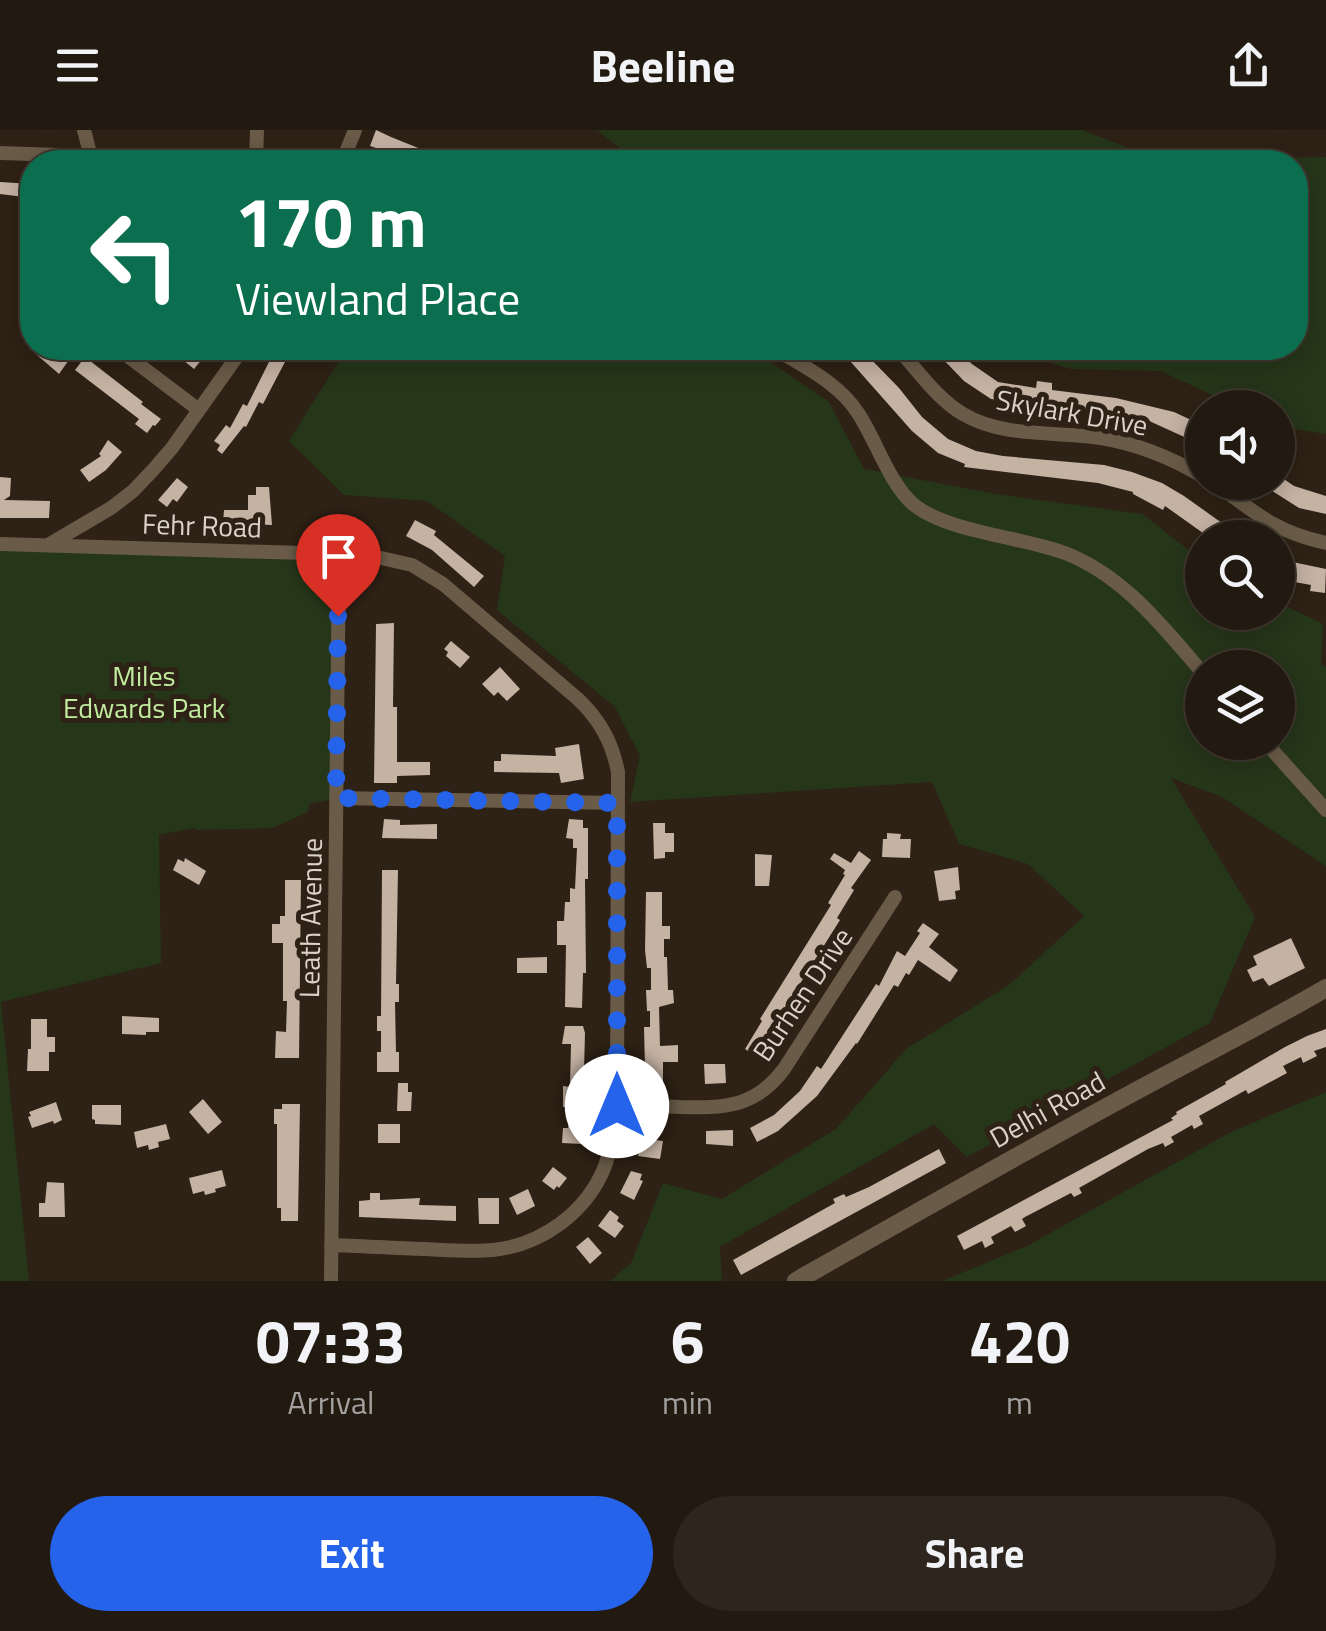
<!DOCTYPE html>
<style>
:root{--surface:#221910;--page:#2e261e;--text:#f1f3f6;--muted:#a2a09f;--line:#3f3830;--accent:#2563eb}
body{margin:0;font-family:"Titillium Web",sans-serif;background:var(--page);color:var(--text);height:100vh;display:flex;flex-direction:column;font-size:38px;white-space:nowrap}
*{box-sizing:border-box;margin:0}
p{font-size:32px;color:var(--muted)}
.icon{flex:none;width:55px;height:55px;fill:none;stroke:currentColor;stroke-width:2;stroke-linecap:round;stroke-linejoin:round}
.map{position:relative;height:1151px;overflow:hidden}
.details{display:flex;flex-direction:column;background:var(--surface);flex:1}
.details>*{flex:none}
.top-card{position:absolute;left:20px;top:20px;width:1288px;height:210px;border-radius:40px;box-shadow:0 5px 25px #0003,0 0 0 2px var(--line);background:#0b6e4f;color:#fff;overflow:hidden}
.tools{position:absolute;left:1185px;top:260px;display:grid;gap:20px}
.tools a{display:grid;place-items:center;width:110px;height:110px;border-radius:50%;background:var(--surface);box-shadow:0 5px 25px #0003,0 0 0 2px var(--line);font-size:50px}
.pin{position:absolute;display:grid;place-items:center;width:85px;height:85px;color:#fff;margin:-102px -42px;border-radius:50% 50% 50% 0;rotate:-45deg;box-shadow:0 0 10px #0007}
.pin .icon{rotate:45deg}
.me{position:absolute;width:110px;margin:-55px;rotate:0deg;stroke-linejoin:round;filter:drop-shadow(0 0 8px #0008)}
.turn{display:flex;align-items:center;gap:35px;height:210px;padding:0 50px;font-size:45px}
.turn .icon{width:130px;height:130px;stroke-width:2.5}
.turn b{display:block;font-size:70px;line-height:85px}
.eta{display:flex;justify-content:space-evenly;align-items:center;height:170px;text-align:center}
.eta b{font-size:60px;font-weight:700;line-height:70px}
.button{display:flex;gap:20px;margin-top:auto;padding:20px 50px}
.button a{flex:1;height:115px;border-radius:60px;background:var(--accent);color:#fff;font-size:40px;font-weight:700;line-height:115px;text-align:center}
.button a+a{background:var(--page);color:var(--text)}
header{display:flex;justify-content:space-between;align-items:center;height:130px;padding:0 50px;background:var(--surface);font-size:45px;font-weight:700}
.map>svg:first-child{display:block}
.green{fill:#263619;fill-rule:evenodd}
.building{fill:#c4b2a3}
.lines{fill:none;stroke-linecap:round;stroke-linejoin:round}
.minor{stroke:#695b47;stroke-width:14}
.tertiary{stroke:#695b47;stroke-width:18}
.route{stroke:#2563eb;stroke-width:18;stroke-dasharray:0 32.4}
.labels{text-anchor:middle;dominant-baseline:central;stroke-width:10;stroke-linejoin:round;paint-order:stroke}
.street-label{font-size:28px;fill:#dbd2ca;stroke:#2e2115}
.park-label{font-size:28px;fill:#c1eb9f;stroke:#2e2115}
</style>
<header><svg class="icon" aria-label="menu" viewBox="0 0 24 24"><path d="M4 6h16M4 12h16M4 18h16"/></svg>Beeline<svg class="icon" aria-label="share" viewBox="0 0 24 24"><path d="M12 15V3M7 8l5-5 5 5M5 13v7h14v-7"/></svg></header>
<div class="map">
<svg width="1326" height="1151" viewBox="0 0 1326 1151">
<rect width="100%" height="100%" fill="#2e2115"/>
<path class="green" d="M597 0H1082L1162 31 1326 27V304L1280 297 1278 295V278L1239 277 1160 241 1070 239 1007 218H1295V32H747L723 23 637 32Z
M347 218H560L598 225 608 218H750L829 272 864 339 996 364 1142 384 1202 430V482H1278V472L1323 494 1321 535 1326 537V736L1222 667 1171 648 1255 787 1210 893 967 1027 934 994 720 1117 722 1151H610L631 1133 663 1053 722 1069 836 999 906 919 1009 855 1084 786 1028 734 959 714 932 652 630 672 640 626 615 577 497 480 505 426 427 371 344 365 289 311ZM1202 538H1278V612H1202Z
M0 414 339 425 336 668 309 674 308 682 273 698 197 700 194 698 159 705 161 833 1 872 29 1151H0Z
M1326 962V1151H942L1027 1116 1231 1002Z"/>
<path class="building" d="M376 0 391 7 453 32H402L386 27 374 22 376 18 370 16Z
M0 52 32 54V68L0 64Z
M29 218H59L71 227 59 244Z
M159 218H199L207 223 194 239 177 225 174 229Z
M946 218H954L972 234 998 252 1036 258 1037 251 1052 253V260L1116 268 1174 282 1202 295V315L1147 290 1092 281 991 269 964 251 939 225Z
M862 220 899 258 922 287 948 309 976 321 1003 326 1104 335 1132 342 1162 353 1184 366 1243 408H1210L1165 376 1163 380 1133 364V362L1098 353 964 337 965 334 938 323 912 301 850 231Z
M272 226 285 232 276 249 263 274 259 272 246 297 244 296 222 324 217 320 220 315 214 311 226 295 230 298 243 274 247 276Z
M85 227 143 272 141 274 161 289 155 296 153 295 147 303 135 294 139 289 75 240Z
M108 310 122 322 106 340 89 352 80 340 101 326 99 324Z
M1278 345 1294 356 1326 366V384L1299 378 1258 352H1278Z
M0 347 11 348 10 366 4 370 50 371 49 388H0Z
M177 348 188 357 177 372 173 369 167 377 158 370Z
M256 357H269L272 395 223 393 224 380H248V365H256Z
M415 390 436 401 434 405 484 446 474 457 432 420 406 406Z
M1278 429 1326 439 1325 463 1310 461 1311 455 1289 451 1288 455 1278 453Z
M394 493 393 577H397V632H430V645L397 646V653H374L376 494Z
M451 511 470 527 460 538 446 526 448 522 444 519Z
M500 537 520 559 507 571 498 562 494 566 482 554Z
M579 614 584 649 561 653 559 643 494 642V631H501V624L556 626 555 618Z
M384 689 400 690V695L437 694V709L382 708Z
M569 689 583 690V698H588V749H585L586 843H583L582 878 565 877 566 815H557V791H564L565 772H570V758L575 759 577 718H573V709L566 708Z
M653 693H665V703H674V722H665V728L654 729Z
M887 703 901 704 900 709H911L910 728 882 727 883 709H887Z
M859 721 871 730 851 758 854 760 837 788 840 790 769 903 773 905 759 928 745 919 762 891 760 889 831 775 828 773 845 745 843 744 845 740 830 729 834 723 851 733Z
M755 724 772 725 769 756H755Z
M185 728 206 741 199 755 173 740 178 729 184 732Z
M958 737 960 760 955 761 956 769 939 771 934 741Z
M382 740H398L396 854H399V872H395L396 922H399V942H377V922H381V901H377V886H381Z
M285 750H301L299 928H275L276 901 286 902 287 871H283V813H272V794H280V786H285Z
M646 762H662V796H670V809H664V827H667L668 860H673L674 873 659 877 660 916 678 915V932H663V955H660V960H648V939H645L644 897H650V881H647L646 860H651V838H647L645 820Z
M923 793 939 804 929 817 958 840 950 852 918 830 909 845 906 843 898 857 894 855 857 914 856 913 817 966 778 1001 757 1012 750 998 774 985 800 961 817 936 821 939 876 854 879 856 897 821 905 826 920 803 917 801Z
M1291 808 1305 838 1269 856 1263 848 1253 852 1247 840 1257 835 1253 826Z
M547 827V843H517V828Z
M122 886 159 888V902H146V905L122 904Z
M31 889H47V907H55V922H49V941H27L28 919H31Z
M565 896H583L585 903 582 1014 562 1013 563 998H568L570 977H563V956L570 957 571 914H562Z
M1326 899V917L1314 921 1317 926 1303 933 1301 927 1283 936 1287 943 1248 964 1246 960 1199 986 1203 994 1194 999 1192 995 1171 1007 1174 1012 1165 1017 1163 1013 1148 1019 1079 1058 1082 1063 1074 1067 1071 1063 1025 1087 1022 1089 1026 1096 1015 1102 1011 1096 991 1107 994 1113 985 1118 982 1111 964 1120 957 1106 1173 990 1171 988 1177 984 1176 982 1226 954 1225 952 1285 917 1307 906Z
M704 934H725L726 953 705 954Z
M398 953H408V962H412L411 981H397Z
M203 969 222 992 208 1004 189 982Z
M56 972 62 990 54 994 53 991 32 998 28 987 31 986 29 982Z
M282 974H300L298 1091H281V1078H277V994H274V979H282Z
M92 975H121V995L95 994V990L92 989Z
M166 994 170 1009 158 1012 159 1017 149 1020 148 1015 137 1018 134 1002Z
M378 994H400V1013H378Z
M733 1000V1016L706 1014V1001Z
M641 1008 663 1011 660 1029 638 1026Z
M939 1019 946 1033 741 1145 733 1130 835 1073 833 1069 844 1064 846 1067 869 1057Z
M553 1037 567 1048 559 1058 557 1056 554 1060 542 1051Z
M222 1040 226 1056 215 1059 216 1062 205 1065 204 1061 193 1064 189 1048Z
M631 1041 642 1044 640 1050 643 1051 634 1070 620 1063Z
M47 1052 64 1053 65 1087H39V1073H45Z
M528 1059 535 1076 517 1085 509 1068Z
M370 1063H380V1070L420 1068 419 1075 456 1076V1091L359 1087V1071L370 1070Z
M478 1068H499V1094H479Z
M610 1080 619 1087 617 1091 624 1096 615 1108 598 1096Z
M588 1107 602 1123 590 1134 576 1117Z"/>
<g class="lines">
<path class="minor" d="M84 0 91 27
M0 23 264 32
M256 32 257 0
M342 32 355 0
M117 218 199 280
M774 218C804 237 839 253 858 283 876 310 889 353 913 374 946 402 1023 407 1065 423 1124 446 1162 496 1202 542
M897 218C918 240 936 268 963 284 1003 308 1056 301 1101 308 1137 314 1170 327 1202 346
M1213 352C1255 382 1274 402 1326 413
M0 414 368 425 412 435 443 454 578 569C600 590 612 612 618 642L617 976C614 996 612 1016 605 1036 587 1082 542 1115 493 1120 471 1122 447 1120 424 1119 393 1118 362 1116 331 1115
M48 415 111 378 133 361 153 340 172 318 243 218
M1265 612 1326 680
M336 668 617 673
M617 976C638 976 659 976 680 977 724 978 755 978 784 939L895 767
M331 1151 339 425"/>
<path class="tertiary" d="M796 1151C918 1082 1040 1012 1164 946 1218 917 1273 889 1326 858"/>
</g>
<g class="lines">
<path class="route" d="M338 486 336 668 617 673V976"/>
</g>
<g class="labels">
<g class="street-label">
<text transform="translate(1072 282) rotate(10)">Skylark Drive</text>
<text transform="translate(202 395) rotate(2)">Fehr Road</text>
<text transform="translate(310 788) rotate(-89)">Leath Avenue</text>
<text transform="translate(802 864) rotate(-56)">Burhen Drive</text>
<text transform="translate(1047 979) rotate(-29)">Delhi Road</text>
</g>
<g class="park-label">
<text x="144" y="545">Miles<tspan x="144" dy="32">Edwards Park</tspan></text>
</g>
</g>
</svg>
<div class="tools">
<a><svg class="icon" aria-label="sound" viewBox="0 0 24 24"><path d="M4 9h4l5-4v14l-5-4H4zM17 9q2 3 0 6"/></svg></a>
<a><svg class="icon" aria-label="search" viewBox="0 0 24 24"><circle cx="10" cy="10" r="6"/><path d="M15 15l6 6"/></svg></a>
<a><svg class="icon" aria-label="layers" viewBox="0 0 24 24"><path d="M12 4l9 5-9 5-9-5zM3 14l9 5 9-5"/></svg></a>
</div>
<div class="pin" style="left:338px;top:486px;background:#d93025"><svg class="icon" aria-label="arrive" viewBox="0 0 24 24"><path d="M6 21V4h12l-3 4 3 4H6"/></svg></div>
<svg class="me" style="left:617px;top:976px" viewBox="-20 -20 40 40"><circle r="19" fill="#fff"/><path d="M0-13L10 11 0 6-10 11z" fill="#2563eb"/></svg>
<div class="top-card">
<div class="turn"><svg class="icon" aria-label="left" viewBox="0 0 24 24"><path d="M17 20v-9H6M10 6l-5 5 5 5"/></svg><div><b>170 m</b>Viewland Place</div></div>
</div>
</div>
<section class="details">
<div class="eta">
<div><b>07:33</b><p>Arrival</p></div>
<div><b>6</b><p>min</p></div>
<div><b>420</b><p>m</p></div>
</div>
<div class="button"><a>Exit</a><a>Share</a></div>
</section>
